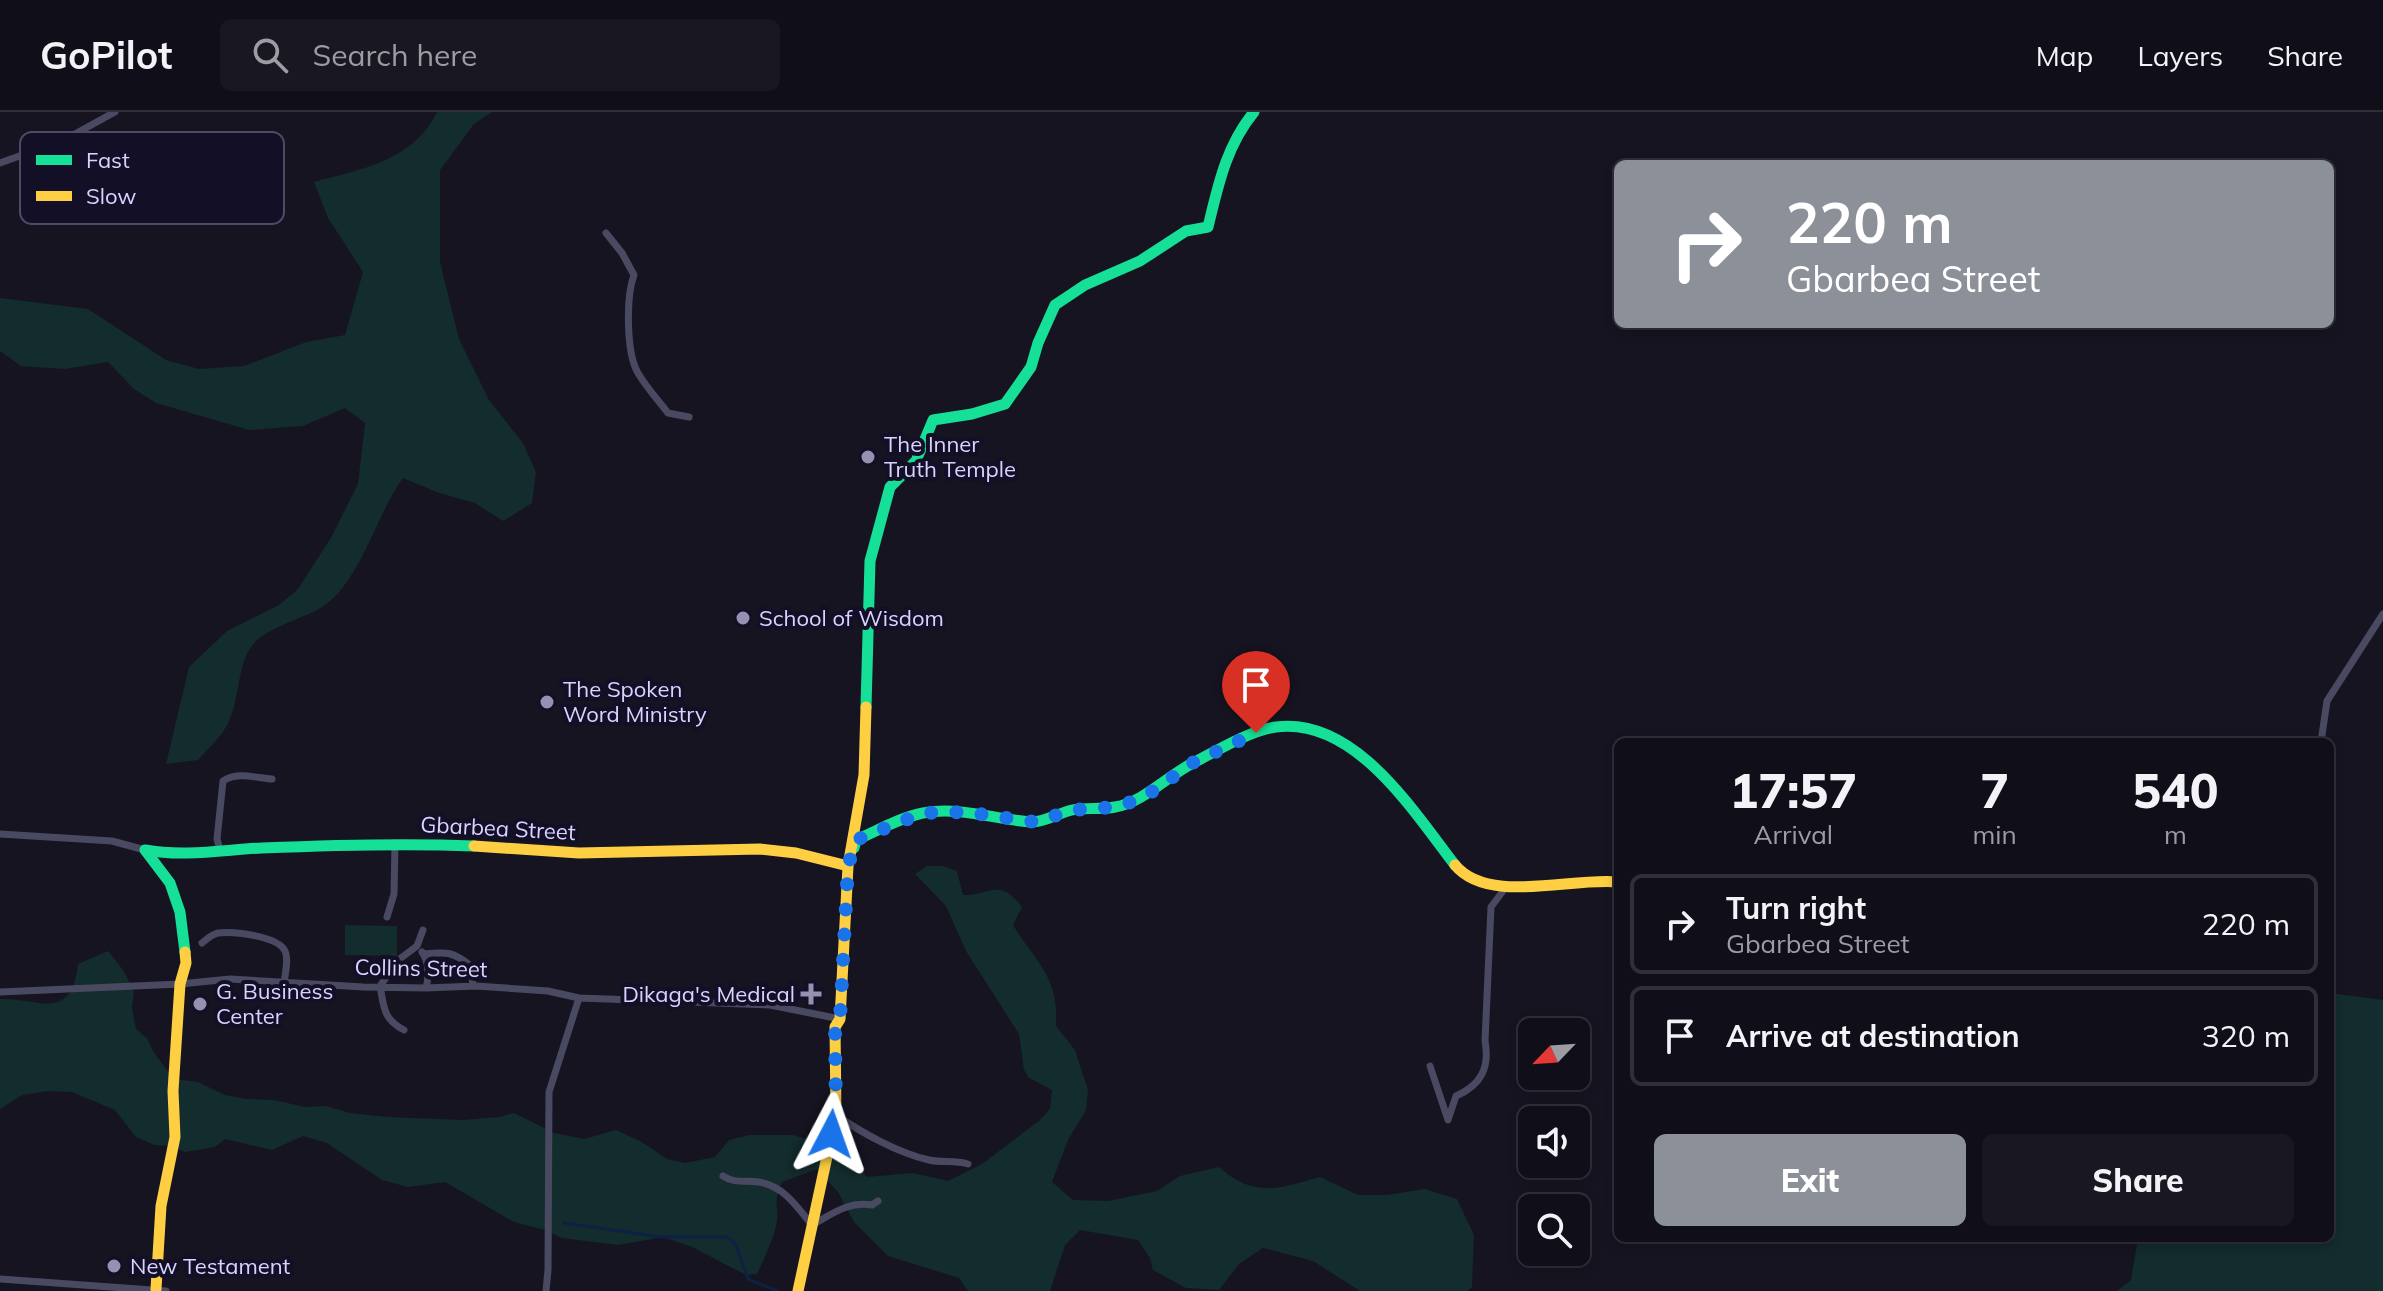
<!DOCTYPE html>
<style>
:root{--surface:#100f19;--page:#191822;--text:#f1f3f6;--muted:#9c9ca2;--line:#302f38;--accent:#8c9099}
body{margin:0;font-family:Mulish,sans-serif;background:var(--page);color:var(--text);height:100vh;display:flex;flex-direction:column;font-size:30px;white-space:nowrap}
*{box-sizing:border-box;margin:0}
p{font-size:26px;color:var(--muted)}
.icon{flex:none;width:44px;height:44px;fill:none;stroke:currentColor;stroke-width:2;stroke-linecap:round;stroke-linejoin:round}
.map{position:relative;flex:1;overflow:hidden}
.panel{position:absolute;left:1614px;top:626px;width:720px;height:504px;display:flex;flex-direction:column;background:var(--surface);border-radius:12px;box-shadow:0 4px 12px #0003,0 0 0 2px var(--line)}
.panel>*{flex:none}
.hud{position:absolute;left:1614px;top:48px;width:720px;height:168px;border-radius:12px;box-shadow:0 4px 12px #0003,0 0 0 2px var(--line);background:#8c9099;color:#fff;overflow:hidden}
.needle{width:52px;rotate:245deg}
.fabs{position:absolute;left:1518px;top:906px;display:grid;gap:16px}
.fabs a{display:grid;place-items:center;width:72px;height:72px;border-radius:12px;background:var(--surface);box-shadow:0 4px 12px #0003,0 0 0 2px var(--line);font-size:40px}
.pin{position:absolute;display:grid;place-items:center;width:68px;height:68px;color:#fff;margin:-82px -34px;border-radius:50% 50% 50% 0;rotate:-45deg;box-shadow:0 0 8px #0007}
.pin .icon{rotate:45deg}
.me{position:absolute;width:88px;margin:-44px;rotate:4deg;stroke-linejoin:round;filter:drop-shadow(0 0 6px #0008)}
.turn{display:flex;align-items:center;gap:28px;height:168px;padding:0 40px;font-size:36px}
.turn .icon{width:104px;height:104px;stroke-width:2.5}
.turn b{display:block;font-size:56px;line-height:68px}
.eta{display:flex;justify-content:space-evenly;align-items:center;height:136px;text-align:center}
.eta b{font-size:48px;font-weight:800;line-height:56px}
.button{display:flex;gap:16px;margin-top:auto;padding:16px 40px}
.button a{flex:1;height:92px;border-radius:12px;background:var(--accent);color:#fff;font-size:32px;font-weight:800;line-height:92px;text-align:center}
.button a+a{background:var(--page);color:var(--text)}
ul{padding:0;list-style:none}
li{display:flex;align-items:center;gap:24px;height:100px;margin:0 16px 12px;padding:0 24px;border:4px solid var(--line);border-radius:12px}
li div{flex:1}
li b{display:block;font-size:30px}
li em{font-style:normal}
header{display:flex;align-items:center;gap:48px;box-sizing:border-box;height:112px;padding:0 40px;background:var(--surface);border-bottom:2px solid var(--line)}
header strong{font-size:38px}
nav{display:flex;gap:44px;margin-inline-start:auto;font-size:28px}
.search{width:560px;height:72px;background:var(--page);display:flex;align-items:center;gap:20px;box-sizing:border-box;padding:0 28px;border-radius:12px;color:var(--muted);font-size:30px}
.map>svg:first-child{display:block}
.green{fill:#132c2d}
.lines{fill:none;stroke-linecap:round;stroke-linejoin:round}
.stream{stroke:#0d2144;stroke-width:3}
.street{stroke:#4a4962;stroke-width:7}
.fast{stroke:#16e098;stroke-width:11}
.slow{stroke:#ffcf43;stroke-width:11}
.route{stroke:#1a73e8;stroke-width:14;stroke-dasharray:0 25.2}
.poi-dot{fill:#9591b1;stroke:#130f26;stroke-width:3}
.labels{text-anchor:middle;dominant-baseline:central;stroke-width:8;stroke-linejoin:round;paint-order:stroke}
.poi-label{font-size:22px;fill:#d9d4ff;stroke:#130f26;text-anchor:start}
.street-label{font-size:22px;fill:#d9d4ff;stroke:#130f26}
.key{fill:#130f26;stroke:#4e4a67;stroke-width:2}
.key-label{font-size:22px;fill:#d9d4ff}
</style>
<header>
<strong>GoPilot</strong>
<div class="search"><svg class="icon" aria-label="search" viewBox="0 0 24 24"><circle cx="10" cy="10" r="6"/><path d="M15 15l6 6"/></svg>Search here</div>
<nav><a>Map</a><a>Layers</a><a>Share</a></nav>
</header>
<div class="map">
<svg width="2383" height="1179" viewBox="0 0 2383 1179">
<rect width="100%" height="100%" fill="#161421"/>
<path class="green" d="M437 0H492L474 12 440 58V150L459 227 489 288 523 331 536 360 532 391 503 409 475 391 439 381 403 366C376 403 360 471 322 495 302 508 261 516 249 538 237 558 239 594 226 615 219 627 207 638 198 648L166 652 189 555 227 519 279 493 298 477 332 424 358 372 365 311 345 296 303 314 249 318 156 291 134 277 108 250 65 257 21 254 0 239V186L88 197 166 248 199 257 244 254 306 230 345 223 363 160 328 106 314 70C362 57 413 49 437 0Z
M927 754H943L957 759 963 783C992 783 999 765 1022 795L1013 813C1036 851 1059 864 1056 914L1075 938 1088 978 1086 998 1068 1028 1052 1070 1073 1088 1108 1089 1157 1079 1180 1064 1219 1055C1254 1086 1278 1077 1320 1065L1358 1083H1387L1424 1077 1457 1087 1474 1123 1472 1175 1467 1179H1360L1313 1149 1263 1136 1239 1152 1219 1178 1186 1176 1153 1158 1150 1146 1138 1128 1080 1118 1065 1133 1050 1179H968L959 1166 888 1144 854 1110 838 1080 817 1057 782 1070C772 1092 780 1095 776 1114 772 1131 764 1147 757 1162L746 1163 692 1135 663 1125 618 1133 562 1126 545 1118 514 1110 445 1070 408 1075 382 1068 327 1031 303 1024 272 1038 225 1027 215 1035 185 1040 171 1034 154 1033 136 1025 115 998 72 980 49 979 22 983 0 997V887C40 886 71 911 78 852L108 839 123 858 134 879 132 896 136 917 147 926 154 941 174 967 198 970 225 983 246 987 274 988 305 995 326 994 350 1001 387 1005 463 1008 499 1005 514 1001 554 1021 584 1027 616 1018 642 1030 667 1047 685 1051 715 1045 729 1028 749 1023H793L826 1033 844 1042 867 1065 913 1061 948 1069 982 1052 1040 1008 1050 997 1052 978 1029 966 1024 958 1019 922 966 839 946 794 915 762Z
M345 813 397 814V844L345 843Z
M2330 881 2383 888V1179H2117L2131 1168 2138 1126H2330Z"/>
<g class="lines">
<path class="stream" d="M564 1111 660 1125H727L735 1131 748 1167 777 1179"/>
<path class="street" d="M64 28 79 41 105 72
M0 51 64 28 115 0
M606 121 622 141 634 163C626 184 626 241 638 261 646 275 658 288 668 301L689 305
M2321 630 2327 589 2383 502
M0 722 112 729 145 738
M220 738 217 727 223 669C237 659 256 666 272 667
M387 805 394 782 395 731
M202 831C207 827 212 822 218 821 233 819 278 824 285 839 289 847 285 862 284 871
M422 840C429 849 429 865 426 876
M424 842C447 840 452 839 471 854L473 874
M0 880 180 872 230 867 363 875 426 876 476 874 548 879 579 886 770 893 840 907
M404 918C383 907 384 895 380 874L388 863 389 855 417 834 423 818
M1430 954 1448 1008 1456 984C1481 973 1490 956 1485 929L1491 795 1506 775
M836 1003C862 1021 898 1041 929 1048 942 1051 954 1048 968 1052
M723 1064C735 1072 745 1068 759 1070 784 1074 797 1095 812 1113 832 1102 848 1089 872 1093L878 1089
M0 1167 166 1179
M546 1179 548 1158 549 980 579 886"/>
<path class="fast" d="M866 595 870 449 890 375 916 349 933 308 972 302 1005 292 1031 255 1038 231 1055 193 1085 173 1140 149 1186 119 1208 115C1218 74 1226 34 1254 0
M854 736 856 728C877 719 901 705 923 701 960 694 996 708 1032 710 1045 710 1059 701 1072 698 1086 695 1101 698 1115 695 1144 690 1167 664 1193 651 1216 639 1251 618 1276 615 1355 605 1413 699 1455 753
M185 840 180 800 170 771 145 738C184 745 223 738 262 736 333 733 403 731 474 734"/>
<path class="slow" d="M474 734 579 741 760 737 796 741 848 754
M1455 753C1488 793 1571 765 1618 770
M156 1177 161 1094 175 1025 173 979 180 872 186 851 185 840
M798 1179 836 1003 835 915 840 907 848 754 864 663 866 595"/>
</g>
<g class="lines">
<path class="route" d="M831 1022 836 1003 835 915 840 907 848 754 856 728 923 701 965 700 1035 710 1073 698 1115 695 1134 689 1157 677 1190 652 1256 621"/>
</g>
<g class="poi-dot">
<circle cx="868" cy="345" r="8"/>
<circle cx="743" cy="506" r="8"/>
<circle cx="547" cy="590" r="8"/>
<path d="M807 870h8v8h8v8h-8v8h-8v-8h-8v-8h8z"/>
<circle cx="200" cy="892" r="8"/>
<circle cx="114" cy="1154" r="8"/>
</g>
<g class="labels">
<g class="poi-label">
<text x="884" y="332">The Inner<tspan x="884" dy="25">Truth Temple</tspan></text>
<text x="759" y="506">School of Wisdom</text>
<text x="563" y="577">The Spoken<tspan x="563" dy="25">Word Ministry</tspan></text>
<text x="216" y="879">G. Business<tspan x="216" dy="25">Center</tspan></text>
<text x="795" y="882" text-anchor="end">Dikaga's Medical</text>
<text x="130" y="1154">New Testament</text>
</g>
<g class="street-label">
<text transform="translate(498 716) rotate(3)">Gbarbea Street</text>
<text transform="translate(421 856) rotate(1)">Collins Street</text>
</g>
</g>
<rect x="20" y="20" width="264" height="92" rx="12" class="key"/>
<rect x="36" y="43" width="36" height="10" fill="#16e098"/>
<rect x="36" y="79" width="36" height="10" fill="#ffcf43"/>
<g class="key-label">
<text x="86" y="56">Fast</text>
<text x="86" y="92">Slow</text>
</g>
</svg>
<div class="fabs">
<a><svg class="needle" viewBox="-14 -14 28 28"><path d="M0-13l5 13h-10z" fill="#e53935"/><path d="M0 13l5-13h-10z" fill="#9c9ca2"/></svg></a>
<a><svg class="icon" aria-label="sound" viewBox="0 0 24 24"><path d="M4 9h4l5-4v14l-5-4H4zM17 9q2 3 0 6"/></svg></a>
<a><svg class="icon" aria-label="search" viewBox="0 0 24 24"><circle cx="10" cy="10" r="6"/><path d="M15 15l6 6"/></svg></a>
</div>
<div class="pin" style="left:1256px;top:621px;background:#d93025"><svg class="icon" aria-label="arrive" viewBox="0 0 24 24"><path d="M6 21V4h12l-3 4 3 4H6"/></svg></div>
<svg class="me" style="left:831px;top:1022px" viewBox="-20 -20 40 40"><path d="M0-17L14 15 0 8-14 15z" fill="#1a73e8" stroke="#fff" stroke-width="4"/></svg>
<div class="hud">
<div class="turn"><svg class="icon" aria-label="right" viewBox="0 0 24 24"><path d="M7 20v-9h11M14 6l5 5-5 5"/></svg><div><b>220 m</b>Gbarbea Street</div></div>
</div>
<section class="panel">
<div class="eta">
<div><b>17:57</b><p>Arrival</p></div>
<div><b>7</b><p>min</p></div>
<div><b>540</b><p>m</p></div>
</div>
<ul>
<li><svg class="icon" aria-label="right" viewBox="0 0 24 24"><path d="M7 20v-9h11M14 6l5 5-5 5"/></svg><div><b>Turn right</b><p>Gbarbea Street</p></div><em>220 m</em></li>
<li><svg class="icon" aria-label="arrive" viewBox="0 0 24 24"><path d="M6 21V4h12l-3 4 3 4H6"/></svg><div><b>Arrive at destination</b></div><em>320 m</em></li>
</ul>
<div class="button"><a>Exit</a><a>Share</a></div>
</section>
</div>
